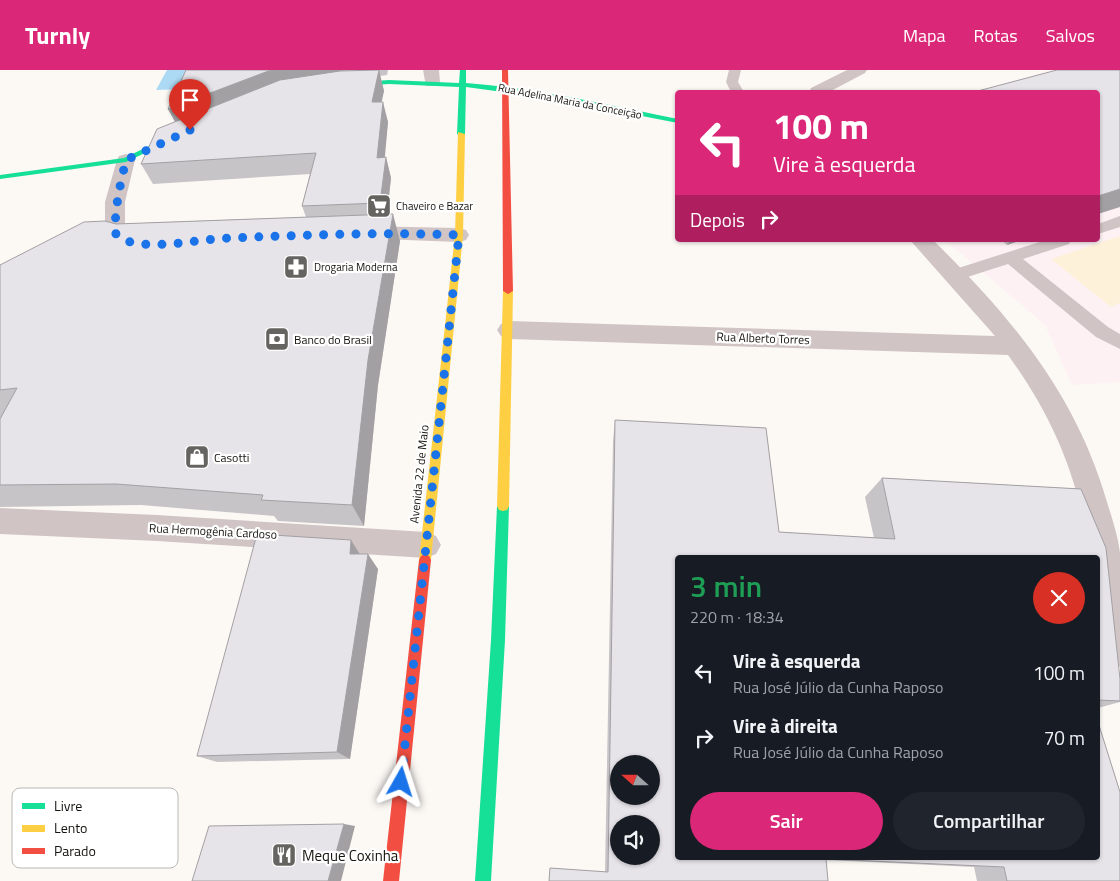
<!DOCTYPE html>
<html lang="pt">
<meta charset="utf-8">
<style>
:root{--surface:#171b24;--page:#20242c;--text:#f1f3f6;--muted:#9ea1a6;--accent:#db2777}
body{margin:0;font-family:"Titillium Web",sans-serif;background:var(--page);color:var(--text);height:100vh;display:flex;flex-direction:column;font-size:19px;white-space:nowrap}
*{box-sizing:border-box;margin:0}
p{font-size:16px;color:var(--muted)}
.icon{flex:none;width:28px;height:28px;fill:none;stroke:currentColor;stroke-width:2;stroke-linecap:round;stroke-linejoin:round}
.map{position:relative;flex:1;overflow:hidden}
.sheet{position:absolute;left:675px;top:485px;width:425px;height:305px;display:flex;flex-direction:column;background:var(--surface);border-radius:5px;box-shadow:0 1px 4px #0004}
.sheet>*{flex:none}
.guide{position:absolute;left:675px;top:20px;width:425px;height:152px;border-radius:5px;box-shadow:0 1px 4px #0004;background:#db2777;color:#fff;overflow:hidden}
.needle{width:32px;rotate:291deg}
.fabs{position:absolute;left:610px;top:685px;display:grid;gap:10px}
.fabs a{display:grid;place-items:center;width:50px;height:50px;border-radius:50%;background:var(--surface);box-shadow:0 1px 4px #0004;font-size:25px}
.pin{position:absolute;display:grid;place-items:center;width:42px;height:42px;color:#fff;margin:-51px -21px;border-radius:50% 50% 50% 0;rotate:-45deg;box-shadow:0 0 5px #0007}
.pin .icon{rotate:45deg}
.me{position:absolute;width:55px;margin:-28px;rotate:6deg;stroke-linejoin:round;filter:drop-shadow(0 0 4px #0008)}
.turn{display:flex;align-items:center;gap:18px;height:105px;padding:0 15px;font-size:22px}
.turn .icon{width:65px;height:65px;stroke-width:2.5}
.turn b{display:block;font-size:35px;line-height:42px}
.then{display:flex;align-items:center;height:48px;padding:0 15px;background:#0003;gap:10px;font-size:19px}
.round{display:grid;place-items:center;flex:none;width:52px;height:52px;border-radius:26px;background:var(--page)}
.head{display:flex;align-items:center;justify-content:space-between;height:85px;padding:0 15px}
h1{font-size:30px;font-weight:600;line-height:38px;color:#1e9e55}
.cta{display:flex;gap:10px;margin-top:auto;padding:10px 15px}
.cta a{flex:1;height:58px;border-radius:30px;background:var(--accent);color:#fff;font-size:20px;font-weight:600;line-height:58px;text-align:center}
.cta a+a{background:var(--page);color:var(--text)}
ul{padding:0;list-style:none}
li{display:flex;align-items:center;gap:15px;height:65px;padding:0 15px}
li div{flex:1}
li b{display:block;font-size:19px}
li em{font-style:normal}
header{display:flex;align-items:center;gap:30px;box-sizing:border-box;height:70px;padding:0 25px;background:var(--accent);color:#fff}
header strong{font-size:24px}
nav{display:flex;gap:28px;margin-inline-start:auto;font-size:18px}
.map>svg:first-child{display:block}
.education{fill:#fdf1f4}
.green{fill:#fdf1da}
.water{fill:#acdaf4}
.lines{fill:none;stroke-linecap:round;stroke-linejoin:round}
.lane{fill:#d1c4c5;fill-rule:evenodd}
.street{fill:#d1c4c5;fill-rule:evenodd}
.fast{fill:#16e098;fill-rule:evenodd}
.slow{fill:#ffcf43;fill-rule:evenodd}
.jam{fill:#f24e42;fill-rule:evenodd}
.wall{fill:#c7c4c8;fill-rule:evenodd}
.shaded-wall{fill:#a2a0a3}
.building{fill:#e7e4e9;stroke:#a2a0a3;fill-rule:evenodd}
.route{stroke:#1a73e8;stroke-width:9;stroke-dasharray:0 16.2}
.labels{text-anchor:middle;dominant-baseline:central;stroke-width:4.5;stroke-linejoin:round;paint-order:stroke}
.far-street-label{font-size:11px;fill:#16140f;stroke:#fff}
.far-poi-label{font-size:11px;fill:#16140f;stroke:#fff;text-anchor:start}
.street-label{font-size:12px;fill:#16140f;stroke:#fff}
.poi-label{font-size:12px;fill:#16140f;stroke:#fff;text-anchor:start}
.near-poi-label{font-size:15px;fill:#16140f;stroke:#fff;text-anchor:start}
.key{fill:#fff;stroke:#b9b8b7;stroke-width:1}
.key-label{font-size:14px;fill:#16140f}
</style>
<header>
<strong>Turnly</strong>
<nav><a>Mapa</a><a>Rotas</a><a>Salvos</a></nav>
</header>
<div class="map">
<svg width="1120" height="811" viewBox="0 0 1120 811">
<rect width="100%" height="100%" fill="#fcf9f5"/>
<path class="education" d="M1049 0H1120V312L1072 315 1045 255 945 170H1098V22H978Z"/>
<path class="green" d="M1120 166V233L1111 237 1051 189Z"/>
<path class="water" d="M167 0H194L186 19 156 20Z"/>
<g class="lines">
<path class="lane" d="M729 0H741L738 12 744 22H731L726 12Z
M1120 146V157L1098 164V154Z
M1046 170H1071L1069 174 1023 189 1108 257 1120 264V279L1096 267 1008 194 955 211 949 209 947 205 949 201Z"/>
<path class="street" d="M423 0H439L440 12 438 16H426Z
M847 0H867L865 3 829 22H809L811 18Z
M126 84 133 86 135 90 125 132V160L147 168 151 173 147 178C133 182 113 176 105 163V132L117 90 119 86Z
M360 156 459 158 466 160 469 165 466 170 459 172 353 168 350 163 353 158Z
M910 170H933C1011 247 1076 324 1107 432 1112 448 1118 466 1120 483 1120 517 1120 562 1120 597L1109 592C1095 561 1098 521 1098 488H1091C1078 408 1055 350 1008 285L509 269 501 266 497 260 501 254 509 251 995 266Z
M0 438 157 445 426 462 436 466 441 475 436 484 426 488 157 471 0 464Z"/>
<path class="fast" d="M460 0H466V13C537 18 608 35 678 49V53L554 29 466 17 465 64 461 66 457 64 459 17 389 14 345 17 342 15 345 13 389 10 459 13Z
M178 62 185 64 126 92 0 109V105L124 88Z
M503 431 507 432 509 436 505 570 491 811H475L491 570 497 436 499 432Z"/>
<path class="slow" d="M458 62 465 64 463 165 431 490 429 494 425 496 421 494 419 490 455 165Z
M508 218 513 221 509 436 507 440 503 441 499 440 497 436 503 221Z"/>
<path class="jam" d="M502 0H508L513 221 508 224 503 221Z
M425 484 429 486 431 490 399 811H383L419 490 421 486Z"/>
</g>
<path class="wall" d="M186 0H388L387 5 380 6 384 21 381 32 388 52 384 87H386L391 108 387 144 400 171 378 315 364 456 278 451 274 446 141 435 0 437V349L1 348H0V195L116 154 306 147 302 136 310 104 153 114 141 94 175 52 168 39Z
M1001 170H1022L1007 175Z
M615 350 766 358 779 462 874 468 865 427 882 408 1081 419 1106 478 1120 609V632L1098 638V488H678V788H1098V652L1120 722V811H977L974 797 826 790 828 811H549L550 798H551L605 802 613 371ZM619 694H651V726H619ZM619 754H651V786H619Z
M360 484 378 499 350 689 217 692 197 686Z"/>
<path class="shaded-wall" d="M271 0H343L345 7 178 57 168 39Z
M379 0 384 21 377 53 372 32Z
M383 32 388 52 383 108 377 88Z
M386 87 391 108 386 153 380 133Z
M1120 119V137L1098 144V126Z
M393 144 400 171 378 315 364 456 352 435 368 290Z
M1011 170H1022L1007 175Z
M351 470 361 486 350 484Z
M368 484 378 499 350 689 337 682Z
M344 754 355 756 341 811H328Z"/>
<path class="building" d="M186 0H271L168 39Z
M379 0 372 32H383L377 88 386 87 380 133 302 136 316 83 141 94 157 59 280 10 340 1Z
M1057 0H1120V119L1098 126V22H974Z
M393 144 368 290 352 435 261 430 263 425 116 414 0 415V349L17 318 0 320V195L84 152 105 151 116 154Z
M615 350 766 358 779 462 895 469 882 408 1081 419 1106 478 1120 609V631L1098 630V488H678V788H1098V652L1120 722V811H1007L1004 797 826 789 828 811H549L550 798 608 802ZM619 694H651V726H619ZM619 754H651V786H619Z
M257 464 351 470 350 484H368L337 682 197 686Z
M344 754 328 811H192L209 756Z"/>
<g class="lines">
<path class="route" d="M190 60 126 90C120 115 115 137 115 163 121 168 127 172 135 173 166 178 199 169 230 168 306 165 382 162 459 165L401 712"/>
</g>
<defs>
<symbol id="supermarket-square" viewBox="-11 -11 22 22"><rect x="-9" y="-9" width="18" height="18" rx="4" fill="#666460" stroke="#fff"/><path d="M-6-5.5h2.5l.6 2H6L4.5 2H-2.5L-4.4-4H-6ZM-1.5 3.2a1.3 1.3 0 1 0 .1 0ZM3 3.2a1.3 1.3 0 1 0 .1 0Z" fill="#fff"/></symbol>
<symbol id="pharmacy-square" viewBox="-11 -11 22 22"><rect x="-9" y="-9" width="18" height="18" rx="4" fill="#666460" stroke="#fff"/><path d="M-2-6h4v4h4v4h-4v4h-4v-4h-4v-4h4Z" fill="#fff"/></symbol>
<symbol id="bank-square" viewBox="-11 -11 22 22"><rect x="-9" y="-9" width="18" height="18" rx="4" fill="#666460" stroke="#fff"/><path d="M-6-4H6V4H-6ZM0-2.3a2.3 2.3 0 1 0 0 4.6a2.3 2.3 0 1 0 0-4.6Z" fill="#fff"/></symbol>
<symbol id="shop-square" viewBox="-11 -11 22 22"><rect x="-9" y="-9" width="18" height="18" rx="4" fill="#666460" stroke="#fff"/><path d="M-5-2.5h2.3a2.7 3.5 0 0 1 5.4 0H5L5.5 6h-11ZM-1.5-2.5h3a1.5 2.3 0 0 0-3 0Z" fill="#fff"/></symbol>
<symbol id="restaurant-square" viewBox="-11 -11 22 22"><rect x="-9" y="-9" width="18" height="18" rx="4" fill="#666460" stroke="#fff"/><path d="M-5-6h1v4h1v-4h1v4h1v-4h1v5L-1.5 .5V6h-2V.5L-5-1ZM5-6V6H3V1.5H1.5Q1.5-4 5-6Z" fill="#fff"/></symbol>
</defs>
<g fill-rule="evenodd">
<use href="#supermarket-square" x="365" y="122" width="28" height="28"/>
<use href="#pharmacy-square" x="282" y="183" width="28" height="28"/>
<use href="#bank-square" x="263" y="255" width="28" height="28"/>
<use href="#shop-square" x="183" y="373" width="28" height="28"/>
<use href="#restaurant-square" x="270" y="771" width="28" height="28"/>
</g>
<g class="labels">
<g class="far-street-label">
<text transform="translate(570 31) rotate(11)">Rua Adelina Maria da Conceição</text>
</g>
<g class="far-poi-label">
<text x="396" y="136">Chaveiro e Bazar</text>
<text x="314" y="197">Drogaria Moderna</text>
</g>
<g class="street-label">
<text transform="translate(763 268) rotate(2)">Rua Alberto Torres</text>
<text transform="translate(419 404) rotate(-84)">Avenida 22 de Maio</text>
<text transform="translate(213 461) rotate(3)">Rua Hermogênia Cardoso</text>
</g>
<g class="poi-label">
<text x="294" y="269">Banco do Brasil</text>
<text x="214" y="387">Casotti</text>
</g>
<g class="near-poi-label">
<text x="302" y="785">Meque Coxinha</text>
</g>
</g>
<rect x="12" y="718" width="166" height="80" rx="8" class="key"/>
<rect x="22" y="733" width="23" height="6" fill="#16e098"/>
<rect x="22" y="755" width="23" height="7" fill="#ffcf43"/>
<rect x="22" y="778" width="23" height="6" fill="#f24e42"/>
<g class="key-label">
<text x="54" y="741">Livre</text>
<text x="54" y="763">Lento</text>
<text x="54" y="786">Parado</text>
</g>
</svg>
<div class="fabs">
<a><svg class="needle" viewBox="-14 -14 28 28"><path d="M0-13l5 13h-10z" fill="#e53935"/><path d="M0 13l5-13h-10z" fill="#9ea1a6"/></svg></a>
<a><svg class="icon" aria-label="sound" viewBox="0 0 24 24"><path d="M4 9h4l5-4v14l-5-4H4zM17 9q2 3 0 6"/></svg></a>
</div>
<div class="pin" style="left:190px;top:60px;background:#d93025"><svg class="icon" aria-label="arrive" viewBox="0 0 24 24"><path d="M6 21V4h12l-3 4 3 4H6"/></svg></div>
<svg class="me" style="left:401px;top:712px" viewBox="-20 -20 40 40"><path d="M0-17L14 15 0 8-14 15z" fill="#1a73e8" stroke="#fff" stroke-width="4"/></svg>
<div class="guide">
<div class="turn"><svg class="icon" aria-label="left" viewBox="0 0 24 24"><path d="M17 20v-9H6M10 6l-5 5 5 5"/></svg><div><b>100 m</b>Vire à esquerda</div></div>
<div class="then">Depois<svg class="icon" aria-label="right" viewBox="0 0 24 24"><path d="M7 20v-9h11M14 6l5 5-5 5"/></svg></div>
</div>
<section class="sheet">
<div class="head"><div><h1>3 min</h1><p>220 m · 18:34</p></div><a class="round" style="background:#d93025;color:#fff"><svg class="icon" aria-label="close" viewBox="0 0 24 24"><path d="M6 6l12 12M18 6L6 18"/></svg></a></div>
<ul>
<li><svg class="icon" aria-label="left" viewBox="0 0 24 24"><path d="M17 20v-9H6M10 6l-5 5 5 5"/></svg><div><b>Vire à esquerda</b><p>Rua José Júlio da Cunha Raposo</p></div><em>100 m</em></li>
<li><svg class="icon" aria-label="right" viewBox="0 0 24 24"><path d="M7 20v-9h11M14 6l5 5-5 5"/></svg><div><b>Vire à direita</b><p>Rua José Júlio da Cunha Raposo</p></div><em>70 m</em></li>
</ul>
<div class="cta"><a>Sair</a><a>Compartilhar</a></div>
</section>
</div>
